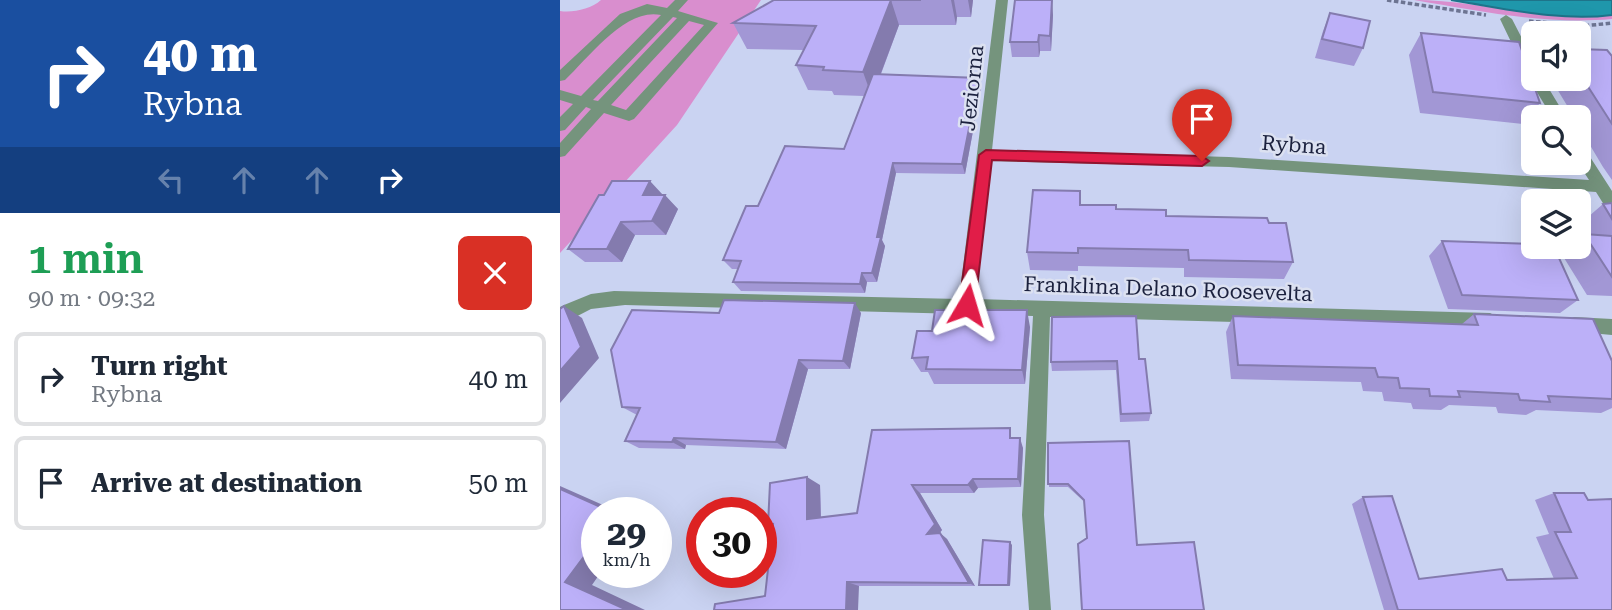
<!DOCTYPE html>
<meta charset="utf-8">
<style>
:root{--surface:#fff;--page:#f2f2f3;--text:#1f2937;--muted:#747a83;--line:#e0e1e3}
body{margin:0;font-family:"Roboto Serif",serif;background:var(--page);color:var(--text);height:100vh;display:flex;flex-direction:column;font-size:26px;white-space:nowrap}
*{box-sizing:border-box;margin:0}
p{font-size:23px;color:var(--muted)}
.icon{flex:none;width:38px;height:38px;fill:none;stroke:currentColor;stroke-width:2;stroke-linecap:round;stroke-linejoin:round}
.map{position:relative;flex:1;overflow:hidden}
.side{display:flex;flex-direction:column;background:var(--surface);width:560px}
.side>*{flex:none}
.guide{background:#1a4fa0;color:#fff;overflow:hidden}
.controls{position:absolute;left:961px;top:21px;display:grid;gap:14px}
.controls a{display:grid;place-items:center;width:70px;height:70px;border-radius:10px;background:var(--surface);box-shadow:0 7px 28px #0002;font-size:35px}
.speed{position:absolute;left:21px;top:497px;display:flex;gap:14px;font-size:35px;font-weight:700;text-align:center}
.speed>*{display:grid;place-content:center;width:91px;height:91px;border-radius:50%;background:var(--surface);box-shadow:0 7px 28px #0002;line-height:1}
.speed small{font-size:18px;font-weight:400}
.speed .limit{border:10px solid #d22;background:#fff;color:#111}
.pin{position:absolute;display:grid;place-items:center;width:60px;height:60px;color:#fff;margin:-72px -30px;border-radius:50% 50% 50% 0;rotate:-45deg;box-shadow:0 0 7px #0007}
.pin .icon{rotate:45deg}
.me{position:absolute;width:77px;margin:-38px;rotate:7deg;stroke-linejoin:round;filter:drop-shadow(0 0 5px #0008)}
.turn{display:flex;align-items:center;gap:24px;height:147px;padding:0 28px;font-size:32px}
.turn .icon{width:91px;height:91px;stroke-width:2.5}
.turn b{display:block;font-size:49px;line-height:60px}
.lanes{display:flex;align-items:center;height:66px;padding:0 28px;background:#0003;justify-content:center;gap:35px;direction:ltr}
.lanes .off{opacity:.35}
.round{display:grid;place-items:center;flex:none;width:74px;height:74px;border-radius:10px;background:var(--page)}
.headline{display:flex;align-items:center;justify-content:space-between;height:119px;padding:0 28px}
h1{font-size:42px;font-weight:600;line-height:52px;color:#1e9e55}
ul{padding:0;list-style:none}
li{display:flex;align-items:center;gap:21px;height:94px;margin:0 14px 10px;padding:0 14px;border:4px solid var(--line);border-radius:10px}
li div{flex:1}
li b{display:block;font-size:26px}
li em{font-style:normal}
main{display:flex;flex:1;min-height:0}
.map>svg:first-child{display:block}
.green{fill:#d98ece}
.water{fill:#1f97ab;stroke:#1e748a;stroke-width:2}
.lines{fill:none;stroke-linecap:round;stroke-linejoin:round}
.path{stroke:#6d7492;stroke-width:3.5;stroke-dasharray:4.5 2.5;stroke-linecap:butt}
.minor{fill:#75947d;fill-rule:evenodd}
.wall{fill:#a297d5}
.shaded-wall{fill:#847bae}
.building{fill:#bcb0f8;stroke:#847bae;stroke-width:2}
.route{fill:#e11d48;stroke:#92132f;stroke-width:2}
.labels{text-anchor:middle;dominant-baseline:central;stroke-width:5;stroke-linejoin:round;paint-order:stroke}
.street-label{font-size:21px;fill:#1b213e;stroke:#dce1f1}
</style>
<main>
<section class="side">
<div class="guide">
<div class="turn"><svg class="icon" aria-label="right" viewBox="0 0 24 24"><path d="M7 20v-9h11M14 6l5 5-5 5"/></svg><div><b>40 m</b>Rybna</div></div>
<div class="lanes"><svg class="icon off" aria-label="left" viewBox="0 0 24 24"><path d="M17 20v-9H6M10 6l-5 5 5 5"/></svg><svg class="icon off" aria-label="ahead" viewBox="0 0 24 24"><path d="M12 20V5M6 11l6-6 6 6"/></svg><svg class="icon off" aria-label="ahead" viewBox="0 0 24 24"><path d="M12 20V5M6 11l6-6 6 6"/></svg><svg class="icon" aria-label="right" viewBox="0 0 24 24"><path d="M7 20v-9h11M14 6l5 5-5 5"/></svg></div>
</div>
<div class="headline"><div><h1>1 min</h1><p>90 m · 09:32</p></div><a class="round" style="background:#d93025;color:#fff"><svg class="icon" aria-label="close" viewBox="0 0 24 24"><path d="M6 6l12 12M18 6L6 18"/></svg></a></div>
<ul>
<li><svg class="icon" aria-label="right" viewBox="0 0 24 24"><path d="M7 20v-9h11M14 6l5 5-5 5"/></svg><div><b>Turn right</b><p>Rybna</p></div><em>40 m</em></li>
<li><svg class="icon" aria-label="arrive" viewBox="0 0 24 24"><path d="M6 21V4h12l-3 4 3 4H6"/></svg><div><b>Arrive at destination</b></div><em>50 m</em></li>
</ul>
</section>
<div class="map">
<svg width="1052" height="610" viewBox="0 0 1052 610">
<rect width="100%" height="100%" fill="#cad3f2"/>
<path class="green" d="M41 0H201L117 125 0 253V11C13 13 31 9 41 0Z
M854 0C920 0 987 23 1052 15V19C985 25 920 11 854 0Z"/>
<path class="water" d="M891 0H1052V15C1000 22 943 8 891 0Z"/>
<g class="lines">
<path class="path" d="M827 0 926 15
M969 21 1023 26 1052 23"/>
<path class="minor" d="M115 0H128L118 11 158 23 74 119 69 121 44 113 5 156 0 157V143L31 109 26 107 5 130 0 131V117L13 104 0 100V90L21 96 101 15C66 7 29 57 5 80L0 81V70L60 14 87 4 107 8ZM113 17 117 18 38 101 33 100ZM129 21 144 25 66 110 51 105Z
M436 0H448L432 150 669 157 1029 180 1018 163V145L1023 146 1052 191V210L1046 208 1036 192 669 167 431 161 416 299 930 313 936 316 939 321 936 326 930 329 490 317 484 515 491 610H469L462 515 473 316 65 305 31 309 0 325V307L4 305 31 294 54 291 399 299Z
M946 15 952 19 973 60V79H983L1006 117H992L969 79 971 77 966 73 940 19Z
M1014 317 1052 319V335L1008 331 1005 325 1008 319Z"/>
</g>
<path class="wall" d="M214 0H413L411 17H397L396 25H339L321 74 419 78 421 88 405 174 336 173 322 240 325 246 317 282H307L305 293 181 291 173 282 178 269H172L163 260 198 206 284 149 304 96 274 95 272 91 248 90 236 65 244 50 187 49 173 23Z
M770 13 803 48 794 66 755 58 763 31Z
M493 15 491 51H480L479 57H452L450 42Z
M861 33 980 103 963 124 860 113 849 55Z
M1018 49 1052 56V180L1043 167 1018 125V117H1014L991 79H1018Z
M520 191V205L606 216 709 223 733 262 724 279 624 277V268L518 266V271L470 270 467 252Z
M103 195 118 209 106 235H75L62 262H25L8 249Z
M1052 203V296L1027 295 1001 253 1009 247H1018V239L1025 234 1020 224 1043 204Z
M882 241 1018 300 1000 313 888 309 869 256Z
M301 313 290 369H248L226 449 126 445 125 449 79 448 65 441 77 415 62 407Z
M914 314 1052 361V408L1041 413 976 410 966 415 938 413 936 407 889 405 881 410 853 409 851 403 824 401 822 392 803 391 801 382 671 379 666 332 673 316 902 324Z
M470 327 465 384H374L368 372H361L352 358 372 331Z
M579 359 591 413 589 421 560 422 556 370 492 371 491 362Z
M312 430 454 438 463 448 461 487 418 488 414 493H360L382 530 380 533 387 539 415 586H299L205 596 213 527 208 525 260 485 261 517 297 513Z
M488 443 577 545 644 610 508 487H489Z
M994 493 1028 500 1052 610H824L792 504 803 497 859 579 947 580 994 579 976 537 989 534 975 500Z
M452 545 450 586H421L419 585Z"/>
<path class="shaded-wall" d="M331 0 339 25 312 97 303 72Z
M391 0H394L397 17 396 25Z
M408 0H413L411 17Z
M492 0 493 15 491 51 490 36Z
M479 35 480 51 479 57 478 42Z
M419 78 421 88 405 174 402 164Z
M333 163 336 173 322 240 325 246 317 282 312 273 317 237Z
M90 181 103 195H83Z
M105 195 118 209 106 235 92 221Z
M61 222 75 235 62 262 47 249Z
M302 273 307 282 305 293 300 284Z
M295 303 301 313 290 369 283 361Z
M4 306 22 318 39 358 0 403V371Z
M467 310 470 327 465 384 462 370Z
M239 360 248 369 226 449 216 442Z
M114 438 126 445 125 449 112 442Z
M460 438 463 448 461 487 458 479Z
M247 477 260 485 261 525 247 519Z
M413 479 418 488 414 493 408 485Z
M352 485 360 493 382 530 374 539 367 534Z
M0 486 61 513H54L0 489Z
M380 533 387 539 415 586 409 583Z
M37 539V572H41L32 585 85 610H67L5 582Z
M450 542 452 545 450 586 448 585Z
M287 582 299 586 298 610H286Z"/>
<path class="building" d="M214 0H361H331L303 72 263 70 264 67 236 65 256 26 173 23Z
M455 0H492L490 36 479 35 478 42H450Z
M770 13 810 21 803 48 762 39Z
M861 33 959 42 980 103 873 92Z
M1018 49 1047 50 1052 56V124L1018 71Z
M313 74 419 78 402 164 333 163 317 237H321L312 273H302L300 284 173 282 181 261 163 260 186 206H198L225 146 284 149Z
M52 181H90L83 195H105L92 221 61 222 47 249H8L39 195H44Z
M473 190 520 191V205H556V209L606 210V216L707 218 709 223H726L733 262 629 260 628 250 518 248V253L467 252Z
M1052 203V219L1043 204Z
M1024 234 1052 236V277Z
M882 241 973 244V247H994L1018 300 902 295Z
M164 300 295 303 283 361 239 360 216 442 114 438 112 442 65 441 80 408 62 407 51 350 72 310 159 313Z
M4 306 21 347 0 371V309Z
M375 310H467L462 370 366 369 368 357 352 358 357 331H372Z
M914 314 1033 319 1052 361V399L988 396 990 402 960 400 958 394 898 391 900 397 870 396 869 389 840 388 838 378 818 377 815 368 678 365 673 316 918 325Z
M576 316 579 359H585L591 413 561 414 557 361 491 362 492 317Z
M450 428V438H460L458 479H413L408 485H352L375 524 367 534 380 533 409 583 287 582 286 610H154L155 604 205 596 213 524 208 525 210 483 247 477V519L297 513 312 430Z
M569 441 577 545 634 542 644 610H522L518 544 527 538 524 500 508 484H488V443Z
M0 489 54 513H37V539L5 582 67 610H0Z
M994 493H1024L1028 500 1052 499V610H838L803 497 832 496 859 579 942 569 947 580 1017 578 995 532H1011Z
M423 540 450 542 448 585H419Z"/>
<path class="route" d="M426 150 642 156 649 161 642 166 432 160 415 305 413 309H401L399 305 419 155Z"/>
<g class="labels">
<g class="street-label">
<text transform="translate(412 88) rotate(-84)">Jeziorna</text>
<text transform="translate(734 145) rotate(4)">Rybna</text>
<text transform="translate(608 289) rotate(2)">Franklina Delano Roosevelta</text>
</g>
</g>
</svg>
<div class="controls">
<a><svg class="icon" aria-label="sound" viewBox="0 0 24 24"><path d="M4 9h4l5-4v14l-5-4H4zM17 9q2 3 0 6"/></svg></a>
<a><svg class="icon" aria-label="search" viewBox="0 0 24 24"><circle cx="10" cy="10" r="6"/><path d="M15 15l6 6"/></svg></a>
<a><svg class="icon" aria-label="layers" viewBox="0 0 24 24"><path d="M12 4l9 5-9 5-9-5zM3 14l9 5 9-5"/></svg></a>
</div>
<div class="speed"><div>29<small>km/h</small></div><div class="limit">30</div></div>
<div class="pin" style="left:642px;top:161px;background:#d93025"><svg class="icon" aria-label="arrive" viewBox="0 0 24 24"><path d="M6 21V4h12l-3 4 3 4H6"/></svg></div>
<svg class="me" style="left:407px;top:305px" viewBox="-20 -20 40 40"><path d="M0-17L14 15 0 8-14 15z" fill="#e11d48" stroke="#fff" stroke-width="4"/></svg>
</div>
</main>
